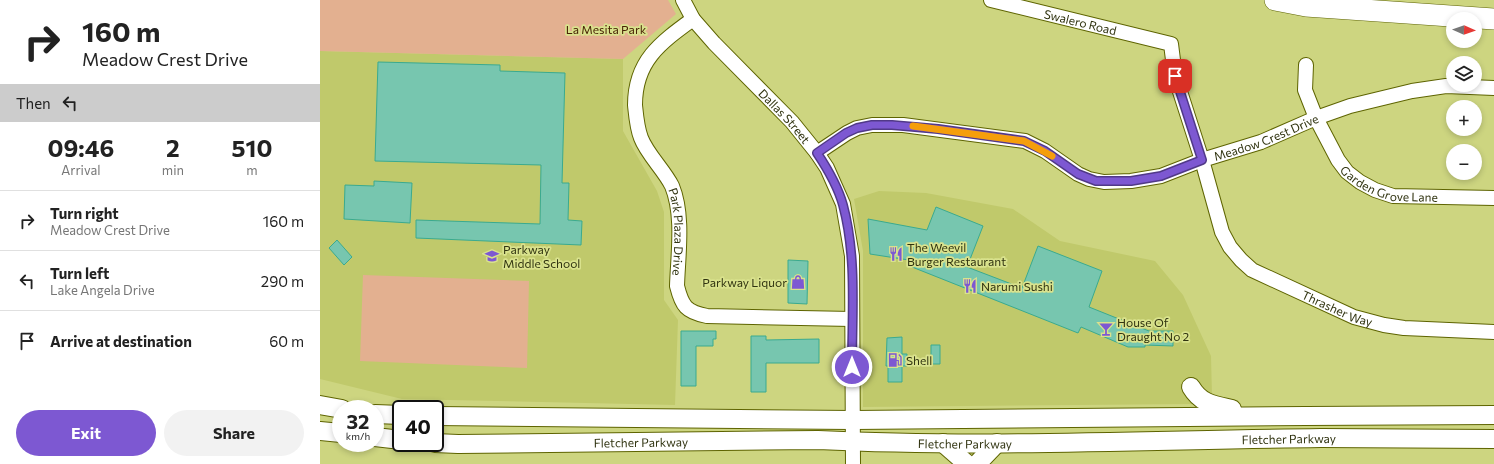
<!DOCTYPE html>
<meta charset="utf-8">
<style>
:root{--surface:#fff;--page:#f2f2f2;--text:#222;--muted:#767676;--line:#e0e0e0;--accent:#7d58d2}
body{margin:0;font-family:Commissioner,sans-serif;background:var(--page);color:var(--text);height:100vh;display:flex;flex-direction:column;font-size:15px;white-space:nowrap}
*{box-sizing:border-box;margin:0}
p{font-size:13px;color:var(--muted)}
.icon{flex:none;width:22px;height:22px;fill:none;stroke:currentColor;stroke-width:2;stroke-linecap:round;stroke-linejoin:round}
.map{position:relative;flex:1;overflow:hidden}
.panel{display:flex;flex-direction:column;background:var(--surface);width:320px}
.panel>*{flex:none}
.banner{background:#fff;color:var(--text);overflow:hidden}
.needle{width:26px;rotate:92deg}
.tools{position:absolute;left:1126px;top:12px;display:grid;gap:8px}
.tools a{display:grid;place-items:center;width:36px;height:36px;border-radius:50%;background:var(--surface);box-shadow:0 2px 6px #0003;font-size:20px}
.speed{position:absolute;left:12px;top:400px;display:flex;gap:8px;font-size:20px;font-weight:700;text-align:center}
.speed>*{display:grid;place-content:center;width:52px;height:52px;border-radius:50%;background:var(--surface);box-shadow:0 2px 6px #0003;line-height:1}
.speed small{font-size:10px;font-weight:400}
.speed .limit{border:2px solid #111;border-radius:6px;background:#fff;color:#111}
.pin{position:absolute;display:grid;place-items:center;width:34px;height:34px;color:#fff;margin:-17px;border-radius:8px;box-shadow:0 2px 6px #0006}
.me{position:absolute;width:44px;margin:-22px;rotate:0deg;stroke-linejoin:round;filter:drop-shadow(0 0 3px #0008)}
.turn{display:flex;align-items:center;gap:14px;height:84px;padding:0 16px;font-size:18px}
.turn .icon{width:52px;height:52px;stroke-width:2.5}
.turn b{display:block;font-size:28px;line-height:34px}
.then{display:flex;align-items:center;height:38px;padding:0 16px;background:#0003;gap:8px;font-size:15px}
.eta{display:flex;justify-content:space-evenly;align-items:center;height:68px;text-align:center}
.eta b{font-size:24px;font-weight:700;line-height:28px}
.cta{display:flex;gap:8px;margin-top:auto;padding:8px 16px}
.cta a{flex:1;height:46px;border-radius:24px;background:var(--accent);color:#fff;font-size:16px;font-weight:700;line-height:46px;text-align:center}
.cta a+a{background:var(--page);color:var(--text)}
ul{padding:0;list-style:none}
li{display:flex;align-items:center;gap:12px;height:60px;padding:0 16px;border-top:1px solid var(--line)}
li div{flex:1}
li b{display:block;font-size:15px}
li em{font-style:normal}
main{display:flex;flex:1;min-height:0}
.map>svg:first-child{display:block}
.built{fill:#c0c96b}
.green{fill:#e3b090}
.building{fill:#77c6af;stroke:#3aaa8f}
.lines{fill:none;stroke-linecap:round;stroke-linejoin:round}
.minor-casing{stroke:#5e6400;stroke-width:16}
.major-casing{stroke:#5e6400;stroke-width:20}
.highway-casing{stroke:#5e6400;stroke-width:22}
.minor{stroke:#fff;stroke-width:14}
.major{stroke:#fff;stroke-width:18}
.highway{stroke:#fff;stroke-width:21}
.route-casing{stroke:#513988;stroke-width:10}
.route{stroke:#7d58d2;stroke-width:7}
.slow{stroke:#f59e0b;stroke-width:7}
.labels{text-anchor:middle;dominant-baseline:central;stroke-width:3.5;stroke-linejoin:round;paint-order:stroke}
.street-label{font-size:12px;fill:#303310;stroke:#d9e28d}
.park-label{font-size:12px;fill:#482205;stroke:#d9e28d}
.poi-label{font-size:12px;fill:#303310;stroke:#d9e28d;text-anchor:start}
</style>
<main>
<section class="panel">
<div class="banner">
<div class="turn"><svg class="icon" aria-label="right" viewBox="0 0 24 24"><path d="M7 20v-9h11M14 6l5 5-5 5"/></svg><div><b>160 m</b>Meadow Crest Drive</div></div>
<div class="then">Then<svg class="icon" aria-label="left" viewBox="0 0 24 24"><path d="M17 20v-9H6M10 6l-5 5 5 5"/></svg></div>
</div>
<div class="eta">
<div><b>09:46</b><p>Arrival</p></div>
<div><b>2</b><p>min</p></div>
<div><b>510</b><p>m</p></div>
</div>
<ul>
<li><svg class="icon" aria-label="right" viewBox="0 0 24 24"><path d="M7 20v-9h11M14 6l5 5-5 5"/></svg><div><b>Turn right</b><p>Meadow Crest Drive</p></div><em>160 m</em></li>
<li><svg class="icon" aria-label="left" viewBox="0 0 24 24"><path d="M17 20v-9H6M10 6l-5 5 5 5"/></svg><div><b>Turn left</b><p>Lake Angela Drive</p></div><em>290 m</em></li>
<li><svg class="icon" aria-label="arrive" viewBox="0 0 24 24"><path d="M6 21V4h12l-3 4 3 4H6"/></svg><div><b>Arrive at destination</b></div><em>60 m</em></li>
</ul>
<div class="cta"><a>Exit</a><a>Share</a></div>
</section>
<div class="map">
<svg width="1174" height="464" viewBox="0 0 1174 464">
<rect width="100%" height="100%" fill="#cdd580"/>
<path class="built" d="M0 51 303 59V131L337 191 344 212V300L358 320 355 405 82 399 0 379Z
M559 191 606 193 693 209 740 241 835 261 863 295 891 356 892 396 876 404 543 407V251L534 199Z"/>
<path class="green" d="M0 0H348L356 14 303 59 0 51Z
M43 275 209 281 207 368 40 361Z"/>
<path class="building" d="M58 62 180 65V71L245 73 242 183H249L248 220 262 221 261 245 96 238V220L220 224 221 165 55 161Z
M54 181 92 183 90 223 24 219 25 185 54 186Z
M616 207 663 226 647 267 702 288 718 246 782 271 769 307 829 331H853V346L825 345V347H808L761 327 758 333 592 267 595 261 550 254 548 219 607 230Z
M17 240 32 257 24 265 9 248Z
M468 260 488 261 487 304 468 303Z
M361 331H396V339H393V346H376V386H361Z
M431 336H446V340L499 339V363H446V392H431Z
M582 337V354H587V366H582V382H568V366H566L567 338Z
M611 345H620V364H611Z"/>
<g class="lines">
<defs>
<g id="minor">
<path id="s1" d="M363 0 373 19 394 43 472 122 497 153 507 168 523 204 532 256 533 464"/>
<path id="s2" d="M671 0 851 44 855 76 882 160 902 232 910 247 921 260 932 270 1034 317 1064 325 1084 328 1174 332"/>
<path id="s3" d="M373 19C340 43 315 61 315 105 316 115 317 128 321 138 327 154 344 170 352 186 364 215 358 255 357 286 362 306 366 312 387 316L532 319"/>
<path id="s4" d="M986 65 985 90 996 118 1018 160 1027 172 1040 182 1055 190 1073 196 1174 198"/>
<path id="s5" d="M497 153 527 133 537 128 552 125H583L705 141 725 151 758 174 769 179 784 182 811 181 841 176 882 160 941 142 996 118 1030 106 1092 91 1126 86 1174 88"/>
</g>
<g id="major">
<path d="M871 387C881 404 894 405 912 409"/>
<path d="M0 405 22 409"/>
<path d="M55 414 81 415"/>
<path d="M115 416 533 420 986 416 1174 415"/>
<path d="M0 431 21 433"/>
<path d="M55 437 81 440"/>
<path id="s6" d="M115 443 138 444 498 440C666 448 833 440 1001 438 1058 438 1116 439 1174 439"/>
<path d="M623 443 647 464"/>
<path d="M657 464 677 443"/>
</g>
<path id="highway" d="M955 0 986 6 1174 19"/>
</defs>
<use href="#minor" class="minor-casing"/>
<use href="#major" class="major-casing"/>
<use href="#highway" class="highway-casing"/>
<use href="#minor" class="minor"/>
<use href="#major" class="major"/>
<use href="#highway" class="highway"/>
</g>
<g class="lines">
<defs>
<path id="route" d="M532 367C532 313 537 257 523 205 518 187 507 168 497 153L526 133 537 128 552 125H572L618 129 704 141 725 151 758 174 776 181H811L841 176 882 160 855 76"/>
</defs>
<use href="#route" class="route-casing"/>
<use href="#route" class="route"/>
<path class="slow" d="M593 126 704 141 732 156"/>
</g>
<defs>
<symbol id="restaurant-bare" viewBox="-9 -9 18 18"><path d="M-5-6h1v4h1v-4h1v4h1v-4h1v5L-1.5 .5V6h-2V.5L-5-1ZM5-6V6H3V1.5H1.5Q1.5-4 5-6Z" fill="#7d58d2" stroke="#d9e28d" stroke-width="2.5" paint-order="stroke"/></symbol>
<symbol id="school-bare" viewBox="-9 -9 18 18"><path d="M0-5L7-2L0 1L-7-2ZM-4 1L0 2.5L4 1V4Q0 6-4 4Z" fill="#7d58d2" stroke="#d9e28d" stroke-width="2.5" paint-order="stroke"/></symbol>
<symbol id="shop-bare" viewBox="-9 -9 18 18"><path d="M-5-2.5h2.3a2.7 3.5 0 0 1 5.4 0H5L5.5 6h-11ZM-1.5-2.5h3a1.5 2.3 0 0 0-3 0Z" fill="#7d58d2" stroke="#d9e28d" stroke-width="2.5" paint-order="stroke"/></symbol>
<symbol id="bar-bare" viewBox="-9 -9 18 18"><path d="M-6-5H6L.8 .8V4.5H3.5V6h-7V4.5H-.8V.8Z" fill="#7d58d2" stroke="#d9e28d" stroke-width="2.5" paint-order="stroke"/></symbol>
<symbol id="fuel-bare" viewBox="-9 -9 18 18"><path d="M-5.5-6h7V0h2V4h1.3V-2.5L3-4.5l.8-.8L6-3V5H2.5V1h-1V6h-7ZM-4.2-4.7v3.2H.2V-4.7Z" fill="#7d58d2" stroke="#d9e28d" stroke-width="2.5" paint-order="stroke"/></symbol>
</defs>
<g fill-rule="evenodd">
<use href="#restaurant-bare" x="566" y="244" width="20" height="20"/>
<use href="#school-bare" x="162" y="246" width="20" height="20"/>
<use href="#shop-bare" x="468" y="272" width="20" height="20"/>
<use href="#restaurant-bare" x="640" y="276" width="20" height="20"/>
<use href="#bar-bare" x="776" y="319" width="20" height="20"/>
<use href="#fuel-bare" x="565" y="350" width="20" height="20"/>
</g>
<g class="labels">
<g class="street-label">
<text stroke="none"><textPath href="#s2" startOffset="92">Swalero Road</textPath></text>
<text stroke="none"><textPath href="#s1" startOffset="155">Dallas Street</textPath></text>
<text stroke="none"><textPath href="#s5" startOffset="476">Meadow Crest Drive</textPath></text>
<text stroke="none"><textPath href="#s4" startOffset="163">Garden Grove Lane</textPath></text>
<text stroke="none"><textPath href="#s3" startOffset="246">Park Plaza Drive</textPath></text>
<text stroke="none"><textPath href="#s2" startOffset="523">Thrasher Way</textPath></text>
<text stroke="none"><textPath href="#s6" startOffset="854">Fletcher Parkway</textPath></text>
<text stroke="none"><textPath href="#s6" startOffset="206">Fletcher Parkway</textPath></text>
<text stroke="none"><textPath href="#s6" startOffset="530">Fletcher Parkway</textPath></text>
</g>
<g class="park-label">
<text x="286" y="29">La Mesita Park</text>
</g>
<g class="poi-label">
<text x="587" y="247">The Weevil<tspan x="587" dy="14">Burger Restaurant</tspan></text>
<text x="183" y="249">Parkway<tspan x="183" dy="14">Middle School</tspan></text>
<text x="467" y="282" text-anchor="end">Parkway Liquor</text>
<text x="661" y="286">Narumi Sushi</text>
<text x="797" y="322">House Of<tspan x="797" dy="14">Draught No 2</tspan></text>
<text x="586" y="360">Shell</text>
</g>
</g>
</svg>
<div class="tools">
<a><svg class="needle" viewBox="-14 -14 28 28"><path d="M0-13l5 13h-10z" fill="#e53935"/><path d="M0 13l5-13h-10z" fill="#767676"/></svg></a>
<a><svg class="icon" aria-label="layers" viewBox="0 0 24 24"><path d="M12 4l9 5-9 5-9-5zM3 14l9 5 9-5"/></svg></a>
<a>+</a>
<a>−</a>
</div>
<div class="speed"><div>32<small>km/h</small></div><div class="limit">40</div></div>
<div class="pin" style="left:855px;top:76px;background:#d93025"><svg class="icon" aria-label="arrive" viewBox="0 0 24 24"><path d="M6 21V4h12l-3 4 3 4H6"/></svg></div>
<svg class="me" style="left:532px;top:367px" viewBox="-20 -20 40 40"><circle r="17" fill="#7d58d2" stroke="#fff" stroke-width="3"/><path d="M0-11L8 9 0 5-8 9z" fill="#fff"/></svg>
</div>
</main>
